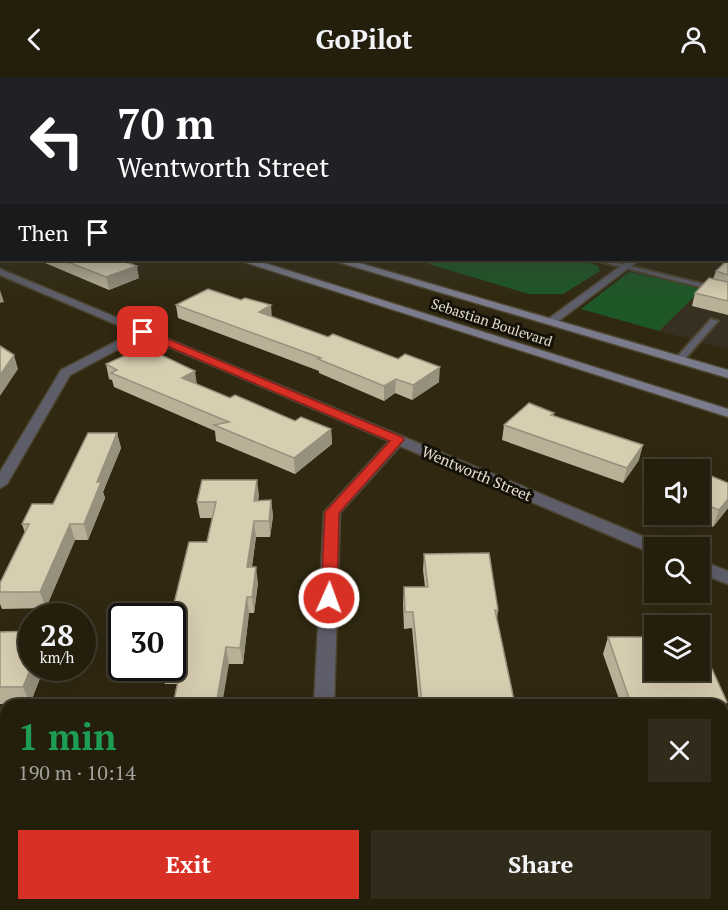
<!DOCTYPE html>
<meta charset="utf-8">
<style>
:root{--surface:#241e0d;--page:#302b1b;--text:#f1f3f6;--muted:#a3a29d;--line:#413c2e;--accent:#d93025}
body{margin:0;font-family:"PT Serif",serif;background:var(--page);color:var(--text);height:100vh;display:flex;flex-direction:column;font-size:22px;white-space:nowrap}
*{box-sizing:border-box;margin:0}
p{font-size:20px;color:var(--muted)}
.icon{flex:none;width:33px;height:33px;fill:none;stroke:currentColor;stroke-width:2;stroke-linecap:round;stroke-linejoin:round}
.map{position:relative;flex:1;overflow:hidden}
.details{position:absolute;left:0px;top:621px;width:729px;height:212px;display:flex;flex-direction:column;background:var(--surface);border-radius:18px 18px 0 0;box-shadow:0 6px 24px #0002,0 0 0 2px var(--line)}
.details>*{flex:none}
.banner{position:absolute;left:0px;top:0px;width:729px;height:183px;box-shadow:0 6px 24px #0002,0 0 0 2px var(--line);background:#202124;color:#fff;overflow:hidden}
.buttons{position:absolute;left:644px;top:381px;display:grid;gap:12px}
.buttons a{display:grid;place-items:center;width:66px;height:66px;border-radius:0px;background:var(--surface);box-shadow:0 6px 24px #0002,0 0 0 2px var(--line);font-size:30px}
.speed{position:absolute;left:18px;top:525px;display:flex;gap:12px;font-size:30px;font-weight:700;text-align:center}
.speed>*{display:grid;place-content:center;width:78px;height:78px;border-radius:50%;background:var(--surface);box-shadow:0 6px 24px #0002,0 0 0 2px var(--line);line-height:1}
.speed small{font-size:15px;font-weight:400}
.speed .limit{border:3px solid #111;border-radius:9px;background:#fff;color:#111}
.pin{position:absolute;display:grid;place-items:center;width:51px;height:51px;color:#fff;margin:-26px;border-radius:12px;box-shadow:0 3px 9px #0006}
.me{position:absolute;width:66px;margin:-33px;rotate:2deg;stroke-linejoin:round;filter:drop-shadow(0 0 4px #0008)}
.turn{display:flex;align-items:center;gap:21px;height:126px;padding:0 18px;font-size:27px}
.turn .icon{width:78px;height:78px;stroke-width:2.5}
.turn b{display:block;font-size:42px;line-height:51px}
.then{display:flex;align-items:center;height:57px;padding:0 18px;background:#0003;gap:12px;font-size:22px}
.round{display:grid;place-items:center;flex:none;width:63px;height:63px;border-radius:0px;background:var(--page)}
.overview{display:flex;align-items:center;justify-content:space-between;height:102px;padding:0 18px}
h1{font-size:36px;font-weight:800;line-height:45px;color:#1e9e55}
.primary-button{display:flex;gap:12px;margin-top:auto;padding:12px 18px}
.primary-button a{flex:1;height:69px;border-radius:0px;background:var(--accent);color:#fff;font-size:24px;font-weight:800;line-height:69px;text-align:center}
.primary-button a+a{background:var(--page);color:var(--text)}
header{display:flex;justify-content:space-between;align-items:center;height:78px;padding:0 18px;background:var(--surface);font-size:27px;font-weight:800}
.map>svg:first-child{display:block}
.commercial{fill:#372f1f}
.green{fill:#1d5727}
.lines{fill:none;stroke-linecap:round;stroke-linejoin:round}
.lane-casing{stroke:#4d4530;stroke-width:4}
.street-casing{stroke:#4d4530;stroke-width:3}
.secondary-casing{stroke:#4d4530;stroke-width:3}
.lane{fill:#5d5e69;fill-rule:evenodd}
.street{fill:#5d5e69;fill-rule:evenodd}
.secondary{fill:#7a7c8d;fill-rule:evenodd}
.wall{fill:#b9b098}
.shaded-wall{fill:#96907c}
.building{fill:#d7cdb1;stroke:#96907c;stroke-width:1.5}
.route{fill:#d93025;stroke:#8d1f18;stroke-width:1.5}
.labels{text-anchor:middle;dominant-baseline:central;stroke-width:6;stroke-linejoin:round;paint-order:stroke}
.far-street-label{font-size:14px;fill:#e4dfd1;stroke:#151108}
.street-label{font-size:15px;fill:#e4dfd1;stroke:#151108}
</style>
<header><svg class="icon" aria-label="back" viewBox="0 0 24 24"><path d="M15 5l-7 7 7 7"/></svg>GoPilot<svg class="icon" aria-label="person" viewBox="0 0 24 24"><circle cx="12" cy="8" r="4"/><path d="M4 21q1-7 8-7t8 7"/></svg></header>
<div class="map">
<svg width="728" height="832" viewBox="0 0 728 832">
<rect width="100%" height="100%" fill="#302811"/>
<path class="commercial" d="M634 190 728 214V272L581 231Z"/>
<path class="green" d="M415 182H581L598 188 600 193 563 216H529Z
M629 194 703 210 659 253 581 231Z"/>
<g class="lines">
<defs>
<path id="lane" d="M595 182H604L728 212V216Z
M711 241 718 243 683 283H677V279Z"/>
<path id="street" d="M629 182H639L556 245H548V241Z
M0 191 661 466 663 470H654V475L649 474 400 368 340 435 334 627H314L324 434 389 363 143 258 70 297 7 406 0 410V394L61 292 134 254 0 197Z
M699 482 728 493V506L699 495Z
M304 826H329V832H303Z"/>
<path id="secondary" d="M0 103H2V106H0Z
M243 182H255L728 331V339L244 184Z
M337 182H349L728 292V300L338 184Z"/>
</defs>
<use href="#lane" class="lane-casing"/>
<use href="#street" class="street-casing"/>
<use href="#secondary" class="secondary-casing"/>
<use href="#lane" class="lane"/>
<use href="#street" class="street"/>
<use href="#secondary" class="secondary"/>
</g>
<path class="wall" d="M2 146V170L0 169V147Z
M728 180V237L692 228 695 215 713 201 716 193Z
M30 182H119L139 200 109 212 38 182 34 183Z
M176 227 271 238 439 304 412 322 395 315 384 323 319 295V293L178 240Z
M106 286 197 306 230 320 295 343 331 351 332 366 295 396 216 363 215 353 114 309 112 302 109 301Z
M554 335 553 338 639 382 623 405 502 362 504 347Z
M117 355 121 370 103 414 105 420 88 462H75L46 530 2 531 0 526V505L25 455 22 446 53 426Z
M699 393 728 430 713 449 685 436H699Z
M654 402V423L647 420 651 404Z
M259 417 258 422H271L273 438 270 459H256L252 489 258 505 254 535H249L243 586H229L178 606H165L161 590H172V538L207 464 212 440H200L197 424Z
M424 476 498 532 497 541 515 627H419L412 550 404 551 403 526 404 509H425L423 492Z
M0 554 32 590H44L30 626H0Z
M608 559 654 592 727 624 723 633V627H621L603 576Z
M723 792H728V832H722L720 826H723Z
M420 826H534L535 832H420Z"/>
<path class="shaded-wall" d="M137 188 139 200 109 212 106 199Z
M0 212 4 224 0 225Z
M271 227 272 240 259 234Z
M14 277 18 291 0 318V297Z
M440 289 439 304 412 322 413 307Z
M195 293 197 307 182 300Z
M396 301 395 315 384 323V308Z
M331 351 332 366 295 396 294 380Z
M117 355 121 370 103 414 105 420 88 462 84 446 97 404Z
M643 367 639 382 623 405 627 390Z
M257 402 259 417 256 438 254 423Z
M728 421V430L713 449 719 432Z
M271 422 273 438 270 459 269 443Z
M254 443 256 459 249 505 247 489Z
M70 446 75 462 46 530 40 514Z
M256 489 258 505 254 535 252 519Z
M247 519 249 535 243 586 240 570Z
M226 569 229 586 222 627H216Z
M32 587V590H44L30 626 23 609Z
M213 826H219L218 832H212Z"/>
<path class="building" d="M2 146V159H0V147Z
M728 180V197L716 193 728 182Z
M63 182H119L137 188 106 199Z
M709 200 728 204V223L695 215Z
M208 211 241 222 245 220 271 227 259 234 328 259 333 256 398 281 405 276 440 289 413 307 396 301 384 308 318 281 321 280 176 227Z
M0 268 14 277 0 297Z
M144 269 195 293 182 300 230 320 235 317 295 343 301 339 331 351 294 380 214 347 229 344 111 295 117 292 106 286Z
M529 325 554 335 551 337 643 367 627 390 504 347Z
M88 355H117L97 404H101L84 446H70L40 514H0V505L29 446H22L32 426H53Z
M667 388 677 392H664Z
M687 388 694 392H684Z
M699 393 728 405V421L719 432 699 424Z
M202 402H257L254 423 271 422 269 443H254L247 489H256L252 519H247L240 570 226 569 216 627H173L181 589H172V538H171L189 464H207L216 424H197Z
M489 475 498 532H495L515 627H422L413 534H405L404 509H428L424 476Z
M32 553V587L23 609H0V554Z
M608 559H654V592H699V591H712L727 624 631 626Z
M723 792H728V808L723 795Z
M113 826H213L212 832H112Z
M423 826H534L535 832H423Z"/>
<linearGradient id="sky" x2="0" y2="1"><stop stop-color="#1a1609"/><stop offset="0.47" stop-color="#484843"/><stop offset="1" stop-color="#484843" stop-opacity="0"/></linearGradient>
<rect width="728" height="220" fill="url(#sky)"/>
<path class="route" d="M139 252H146L402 359 404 362 402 364 339 435 337 520 334 524H323L321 520 325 434 390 363 139 256Z"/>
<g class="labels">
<g class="far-street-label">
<text transform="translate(492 244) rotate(18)">Sebastian Boulevard</text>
</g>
<g class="street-label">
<text transform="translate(477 395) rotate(23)">Wentworth Street</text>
</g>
</g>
</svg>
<div class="buttons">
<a><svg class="icon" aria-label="sound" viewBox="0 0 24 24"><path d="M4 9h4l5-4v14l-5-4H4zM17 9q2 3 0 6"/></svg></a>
<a><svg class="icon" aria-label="search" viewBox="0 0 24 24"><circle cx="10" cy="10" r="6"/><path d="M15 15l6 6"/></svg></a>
<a><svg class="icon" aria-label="layers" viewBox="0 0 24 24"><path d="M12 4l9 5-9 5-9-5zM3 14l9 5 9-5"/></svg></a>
</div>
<div class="speed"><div>28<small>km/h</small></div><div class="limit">30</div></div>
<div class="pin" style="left:143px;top:254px;background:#d93025"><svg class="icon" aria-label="arrive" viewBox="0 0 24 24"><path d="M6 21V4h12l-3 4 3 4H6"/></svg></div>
<svg class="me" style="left:329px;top:520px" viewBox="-20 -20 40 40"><circle r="17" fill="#d93025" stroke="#fff" stroke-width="3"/><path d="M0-11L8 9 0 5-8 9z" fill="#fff"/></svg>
<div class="banner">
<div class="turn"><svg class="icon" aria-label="left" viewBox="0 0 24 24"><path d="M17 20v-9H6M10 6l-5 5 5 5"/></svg><div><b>70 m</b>Wentworth Street</div></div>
<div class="then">Then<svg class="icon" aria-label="arrive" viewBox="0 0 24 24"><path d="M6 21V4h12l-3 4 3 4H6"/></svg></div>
</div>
<section class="details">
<div class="overview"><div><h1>1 min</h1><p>190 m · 10:14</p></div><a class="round"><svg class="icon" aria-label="close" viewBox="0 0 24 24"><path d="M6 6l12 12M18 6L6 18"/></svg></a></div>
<div class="primary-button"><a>Exit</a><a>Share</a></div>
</section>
</div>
